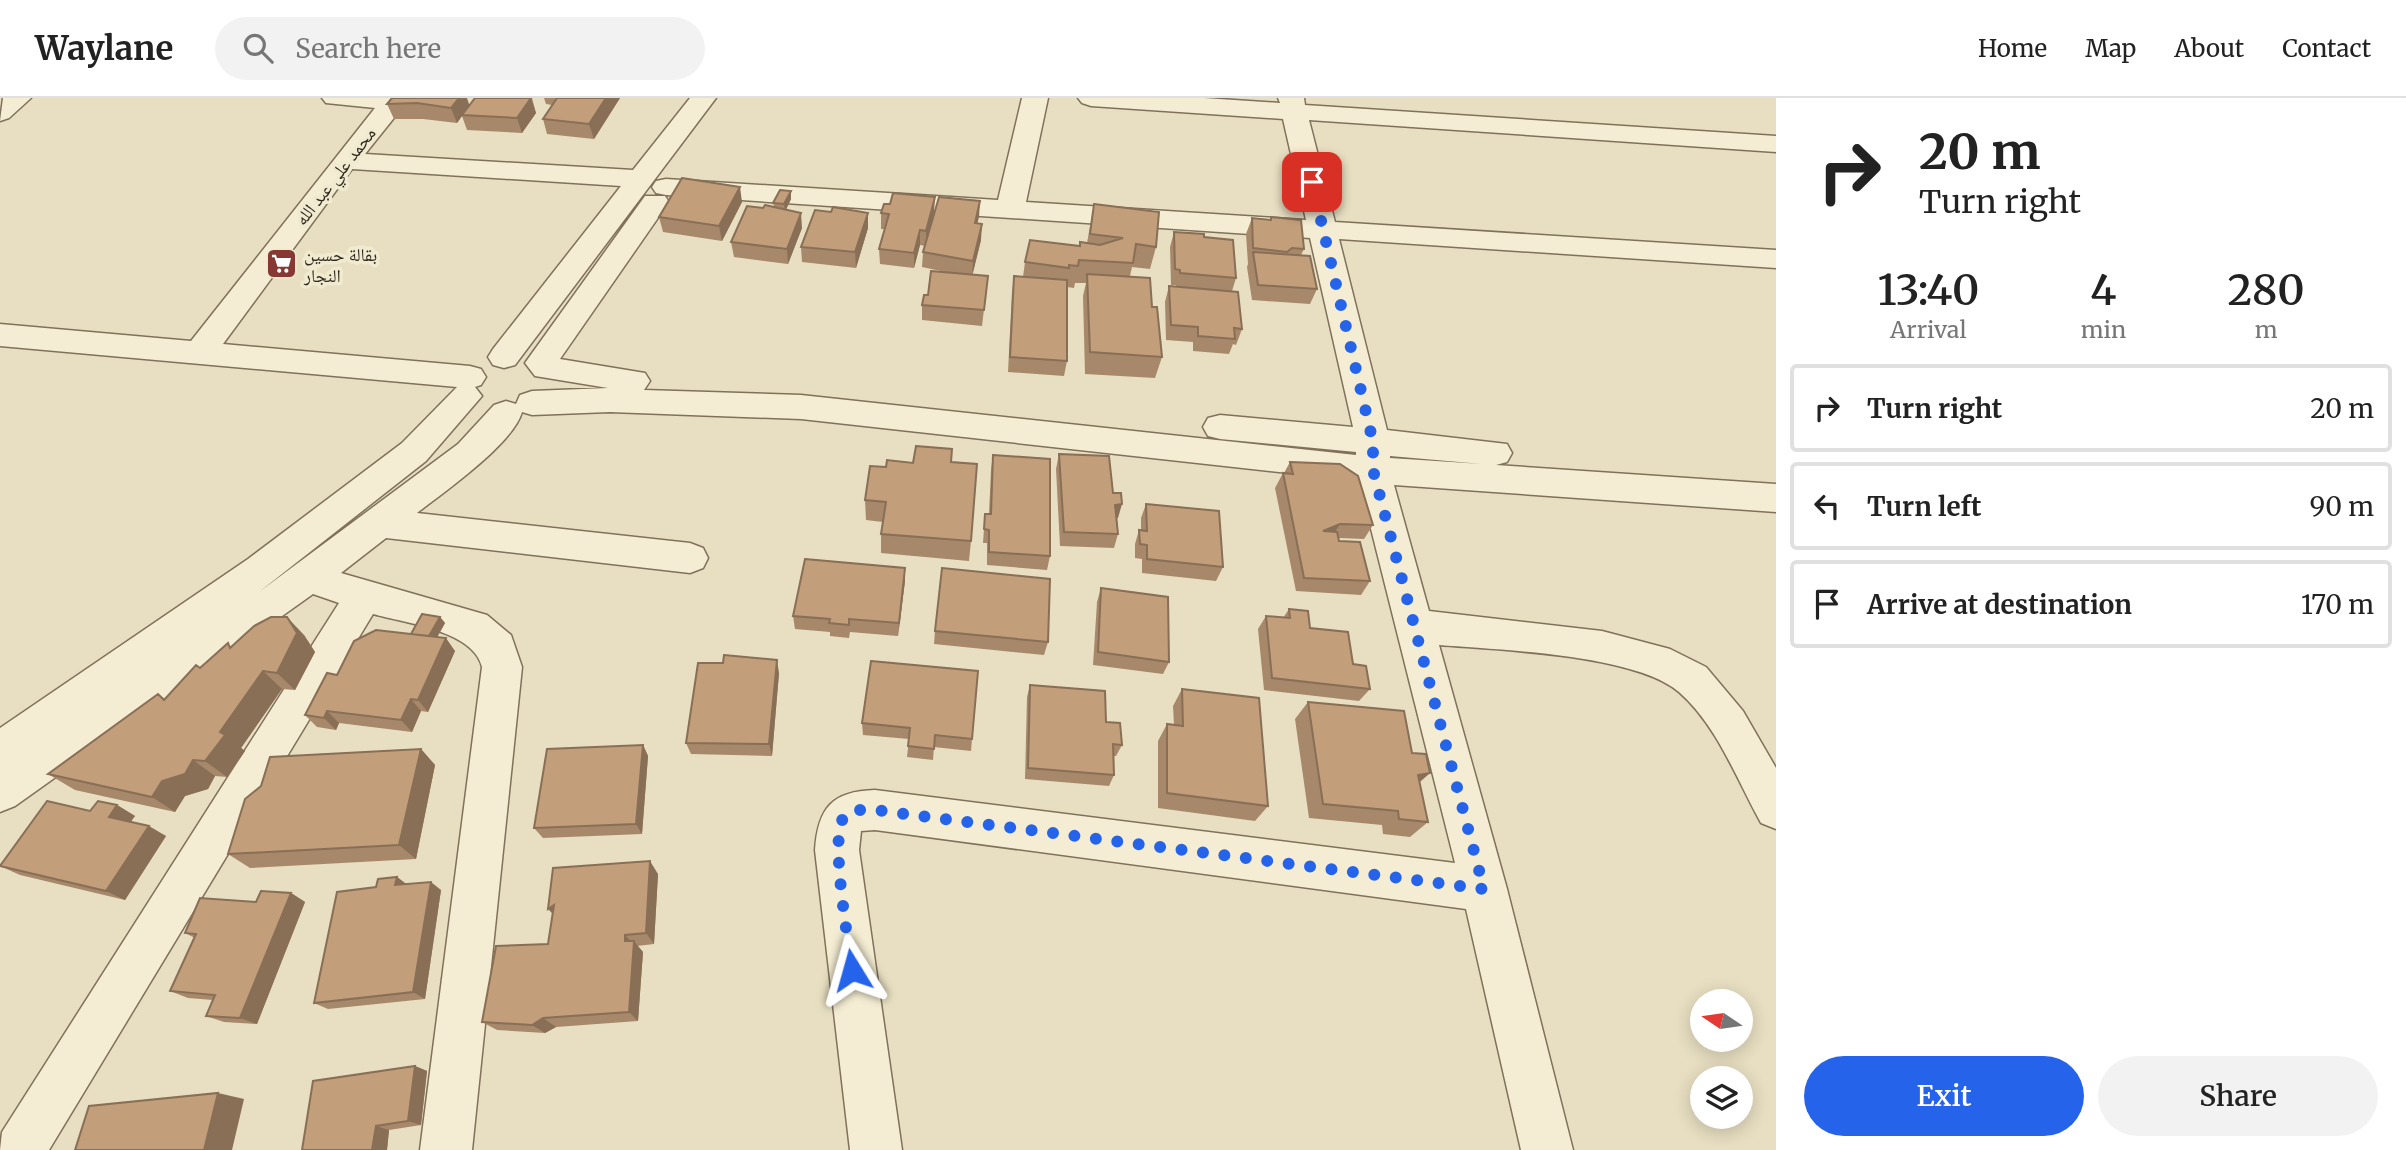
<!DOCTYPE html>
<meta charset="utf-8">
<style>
:root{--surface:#fff;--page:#f2f2f2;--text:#222;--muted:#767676;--line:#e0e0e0;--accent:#2563eb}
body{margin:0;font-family:Merriweather,"Noto Naskh Arabic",serif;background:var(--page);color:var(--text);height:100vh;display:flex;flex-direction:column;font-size:26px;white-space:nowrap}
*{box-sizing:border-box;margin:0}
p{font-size:23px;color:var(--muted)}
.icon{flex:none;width:38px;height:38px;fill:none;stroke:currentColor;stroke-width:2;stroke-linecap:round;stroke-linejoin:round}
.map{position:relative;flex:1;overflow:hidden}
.side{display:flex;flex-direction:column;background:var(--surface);width:630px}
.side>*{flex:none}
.top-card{background:#fff;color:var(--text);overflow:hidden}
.needle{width:46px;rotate:283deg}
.controls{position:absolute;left:1690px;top:891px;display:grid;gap:14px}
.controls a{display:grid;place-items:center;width:63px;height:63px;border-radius:50%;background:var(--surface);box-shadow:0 4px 18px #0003;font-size:35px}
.pin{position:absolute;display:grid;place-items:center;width:60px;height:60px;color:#fff;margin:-30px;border-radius:14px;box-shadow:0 4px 10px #0006}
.me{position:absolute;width:77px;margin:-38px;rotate:352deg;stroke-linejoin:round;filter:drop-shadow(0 0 5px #0008)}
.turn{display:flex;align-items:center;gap:24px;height:147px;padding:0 28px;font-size:32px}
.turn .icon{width:91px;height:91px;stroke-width:2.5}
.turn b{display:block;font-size:49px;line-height:60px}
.eta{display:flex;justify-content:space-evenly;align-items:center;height:119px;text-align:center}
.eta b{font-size:42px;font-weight:600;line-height:49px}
.cta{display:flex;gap:14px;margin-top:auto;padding:14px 28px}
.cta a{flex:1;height:80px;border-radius:42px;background:var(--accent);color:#fff;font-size:28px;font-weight:600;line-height:80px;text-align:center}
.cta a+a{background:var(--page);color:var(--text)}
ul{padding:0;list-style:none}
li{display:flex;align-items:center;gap:21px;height:88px;margin:0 14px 10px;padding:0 14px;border:4px solid var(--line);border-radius:7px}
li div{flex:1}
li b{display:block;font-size:26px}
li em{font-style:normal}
header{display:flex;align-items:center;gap:42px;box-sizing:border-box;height:98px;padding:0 35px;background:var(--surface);border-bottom:2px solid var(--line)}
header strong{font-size:33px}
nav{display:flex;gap:38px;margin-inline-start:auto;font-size:24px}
.search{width:490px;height:63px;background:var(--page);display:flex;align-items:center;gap:18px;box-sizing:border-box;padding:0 24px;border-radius:38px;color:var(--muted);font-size:26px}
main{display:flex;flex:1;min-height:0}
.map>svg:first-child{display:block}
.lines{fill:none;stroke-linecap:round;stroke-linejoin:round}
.minor-casing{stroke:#7f715b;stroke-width:3}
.minor{fill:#f4edd3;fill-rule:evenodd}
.wall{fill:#a7886a}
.shaded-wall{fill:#886f56}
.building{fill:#c29e7b;stroke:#886f56;stroke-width:2}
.route{stroke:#2563eb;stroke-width:12;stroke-dasharray:0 21.6}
.labels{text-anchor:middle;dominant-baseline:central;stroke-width:7;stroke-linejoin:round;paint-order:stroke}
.far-street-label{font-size:18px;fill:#31281d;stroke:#f0ead0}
.far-poi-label{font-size:18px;fill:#31281d;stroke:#f0ead0;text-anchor:start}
</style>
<header>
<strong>Waylane</strong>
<div class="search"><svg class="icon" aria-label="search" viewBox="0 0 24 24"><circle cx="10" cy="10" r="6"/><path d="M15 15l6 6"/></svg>Search here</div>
<nav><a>Home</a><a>Map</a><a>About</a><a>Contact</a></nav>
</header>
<main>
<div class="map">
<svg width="1776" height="1052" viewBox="0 0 1776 1052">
<rect width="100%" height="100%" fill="#e8dfc2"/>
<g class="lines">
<defs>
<path id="minor" d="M3 0H31L9 20 0 23Z
M322 0H410L365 56 633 72 690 0H716L515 267 504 270 493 267 488 259 493 251 621 88 352 71 223 246 470 268 481 271 486 279 481 287 475 289 482 298 426 363 259 494 458 346 494 307 506 303 516 306 520 297 532 293 608 290 535 278 525 265 645 98H665L669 104 560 261 645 275 650 283 644 292 801 297 1356 357V354L1220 341 1208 338 1203 329 1208 320 1220 317 1353 329 1310 140 666 97 656 95 652 89 656 83 666 81 998 102 1022 0H1048L1026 104 1306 122 1283 21 1091 8 1082 5 1078 0H1204L1280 5 1278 0H1304L1305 7 1776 38V54L1309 22 1335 124 1776 152V170L1339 141 1387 332 1507 346 1512 355 1507 364 1496 367 1776 386V414L1394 387 1429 513 1602 533 1670 551 1706 569 1743 613 1776 670V731L1761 725C1737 682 1717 627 1679 594 1634 556 1498 552 1439 547L1507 791 1573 1052H1521L1466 811 875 732 861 733 859 752 902 1052H850L815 752C818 710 832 693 875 692L1455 765 1359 383 801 321 610 314 532 317 522 314C513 346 444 394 417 415L690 445 703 450 708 460 703 470 690 475 386 440 341 475 487 517 511 537 522 569 472 1052H420L482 569C474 533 405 525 373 516L49 1052H0L2 1034 339 505 313 496 15 708 0 714V630L248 461 402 345 457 289 0 248V226L191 243 375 10 326 5ZM1390 358 1482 366 1390 360Z"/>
</defs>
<use href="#minor" class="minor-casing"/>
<use href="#minor" class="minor"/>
</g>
<path class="wall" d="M392 0 469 7 532 0 536 15 522 35 467 32 462 18 457 25 423 21H394L387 6Z
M544 0H620L594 41 547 36 543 21 552 7 546 6Z
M791 93V101L786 111 802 130 788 166 734 159 731 144 763 110 774 109 773 105Z
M980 103 977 126 981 142 972 177 988 178 982 228 922 222V207L928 197 950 175 922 169 923 154 925 148 920 147 914 170 880 166 879 151 885 131H881V115H934L931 125Z
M742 104 722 143 663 134 659 119Z
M1094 106 1156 149 1150 171 1132 169 1130 178 1152 209 1162 259 1155 280 1085 276 1083 198 1086 185H1075L1074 190 1067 189V263L1064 278 1008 274 1012 194 1014 178 1023 179 1025 164 1087 145Z
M1271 119 1304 151 1301 157 1317 191 1310 206 1252 202 1247 169 1248 166 1246 136 1252 120 1270 122Z
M868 130 856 170 802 164 801 149Z
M1174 134 1204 139 1236 180 1232 193 1242 231 1236 247 1233 246 1229 256 1193 253V244L1166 242 1165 204 1169 188 1176 189V187H1171L1170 149Z
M952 351 951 364 971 443 969 463 881 455V436L883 424 866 422 865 402 886 369 913 365Z
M1059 356 1113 395 1118 420H1117L1118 436 1114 450 1060 448 1056 371Z
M993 357 1050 458 1047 472 987 467V445H983L985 416H989L991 372Z
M1290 364 1373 427 1364 441 1339 440V443L1370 483 1361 497 1296 493 1275 390 1283 375H1284Z
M1146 406 1223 469 1216 483 1142 475V461L1135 460V446L1139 432 1141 433V420Z
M905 470V483L898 538 850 534 849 540 830 538V534L795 531 793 518Z
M1101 490 1169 564 1163 576 1093 567 1097 504Z
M1289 511 1310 530 1370 591 1359 603 1264 592 1258 531 1266 518 1283 520Z
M440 519 445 525 437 539 455 553 428 614 421 613 412 634 339 625 336 632 317 629 305 617 337 577 412 536Z
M935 533 1048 544 1044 557 934 546Z
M304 537 315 554 295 592 282 591 241 650 245 653 227 679 215 678 208 691 185 698 175 714 75 692 48 676 158 596 165 601 200 570 232 549Z
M871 563 972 641 971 653 934 649 933 662 907 659 909 641 863 637 862 625Z
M779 575 772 658 691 656 686 645Z
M1030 587 1122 647 1116 658H1114V677L1109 688 1025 681 1027 599Z
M1182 591 1268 708 1255 723 1158 710V643L1167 626 1174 627 1173 608Z
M1308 604 1412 655 1430 675 1419 684 1428 724 1410 739 1383 736 1382 727 1309 720 1295 621Z
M643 647 648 658 642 736 543 740 534 730Z
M421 651 435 667 416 761 250 770 228 756Z
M117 707 135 718 130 724 166 738 125 802 20 777 0 768 90 713Z
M658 776 654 846 637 848 643 854 638 923 556 929 545 935 497 932 482 924 548 846 553 816Z
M397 779 406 786 441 792 425 901 328 911 314 905 376 789Z
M291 795 305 804 257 926 224 924 206 918 213 902 188 900 170 893 195 840 185 835 256 804Z
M415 968 427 973 421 1027 389 1032 387 1052H302Z"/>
<path class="shaded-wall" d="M459 0H467L470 9 462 17V18L457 25 451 10Z
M531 0 536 15 522 35 517 20Z
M606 0H620L594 41 589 26Z
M740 89 742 104 722 143 719 128Z
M791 93V101L785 114 784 106Z
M935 99 934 115 926 148V133Z
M980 103 979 119 973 141 975 125Z
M801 115 802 130 788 166 787 151Z
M868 115V130L856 170 855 154Z
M982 126 981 142 972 179 973 163Z
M920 132V147L914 170V155Z
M1122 406 1118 420 1111 421 1115 407Z
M1340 426 1331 440 1323 433Z
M905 470V483L898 538 899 525Z
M287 519 304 537 315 554 295 592 277 575Z
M440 519 445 525 434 545 429 539Z
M446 540 455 553 428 614 418 602Z
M777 562 779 575 772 658 769 646Z
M263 573 282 591 241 650 245 653 227 679 205 663 220 634Z
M411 601 421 613 412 634 401 622Z
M327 613 339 625 336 632 324 620Z
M643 647 648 658 642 736 636 726Z
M421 651 435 667 416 761 399 747Z
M193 662 215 678 208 691 185 698 175 714 152 699 162 683Z
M1430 675 1413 690 1418 677Z
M117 707 135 718 127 729 109 719Z
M149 728 166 738 125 802 106 793Z
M650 763 658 776 654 846 646 835Z
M397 779 409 788 395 787Z
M431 784 441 792 425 901 413 894Z
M291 795 305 804 257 926 240 920Z
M554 807 560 823 548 811Z
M625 837 634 847V843L643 854 638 923 629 914Z
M543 920 556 929 545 935 532 927Z
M415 968 427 973 421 1027 408 1023Z
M218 995 244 1001 232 1052H204Z
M376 1028 389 1032 387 1052H372Z"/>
<path class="building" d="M392 0H459L451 10 417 5 387 6Z
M475 0H531L517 20 462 17Z
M557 0H606L589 26 543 21Z
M682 80 740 89 719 128 659 119Z
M780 92 791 93 784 106 773 105Z
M893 95 935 99 926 133 920 132 914 155 879 151 889 116 881 115 884 106H890Z
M939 99 980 103 975 125 982 126 973 163 923 154Z
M1094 106 1159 114 1156 149 1136 146 1133 165 1079 162 1078 168 1069 167V170L1025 164 1030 142 1080 148V144L1100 147 1123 140 1090 136Z
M765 107 801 115 787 151 731 144 747 108 763 110Z
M833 109 868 115 855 154 801 149 815 112 831 114Z
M1271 119 1301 122 1304 151 1292 150 1287 154 1253 150 1252 120 1271 122Z
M1174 134 1204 136V139L1233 142 1236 180 1180 175V172L1175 171Z
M1253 154 1310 158 1317 191 1258 187Z
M931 173 988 178 984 212 922 207 924 197H928Z
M1087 176 1150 180 1152 209H1157L1162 259 1090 254Z
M1014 178 1067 182V263L1010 259Z
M1169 188 1238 194 1242 231 1234 230 1235 241 1198 238V229L1171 227Z
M916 348 952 351 951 364 977 366 971 443 881 436 886 404 865 402 870 368 886 369 887 362 913 365Z
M1059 356 1109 358 1113 395H1121L1122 406 1115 407 1118 436 1064 434Z
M993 357 1050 361V458L989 454V432L984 431 985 416H991Z
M1290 364 1340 366 1358 378 1373 427 1340 426 1323 433 1337 434 1339 443 1360 444 1370 483 1304 480 1283 375 1293 376Z
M1146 406 1219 413 1223 469 1147 461V447L1140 446 1139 432 1147 433Z
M805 461 905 470 899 525 849 521V527L829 525 830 521 793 518Z
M942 470 1050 481 1048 544 935 533Z
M1101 490 1168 499 1169 564 1098 554Z
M1289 511 1308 513 1310 530 1348 534 1353 566 1366 568 1370 591 1272 580 1266 518 1290 520Z
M422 516 440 519 429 538 411 536Z
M271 519H287L297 535 277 575 263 573 220 634 225 637 205 663 193 662 185 676 162 683 152 699 48 676 158 596 164 602 196 567 200 570 228 545 230 550 254 528Z
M376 532 446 540 418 602 411 601 401 622 327 613 324 620 305 617 327 575 337 577 354 543Z
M724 557 777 562 769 646 686 645 698 565H723Z
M871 563 978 573 972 641 935 637 934 651 908 648 910 630 862 625Z
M1030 587 1105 593 1106 624 1120 625 1122 647 1113 646 1114 677 1028 670Z
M1182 591 1259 600 1268 708 1167 695V626L1183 628Z
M1308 604 1404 613 1412 655 1426 656 1430 675 1418 677 1428 724 1399 721 1398 713 1323 706Z
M643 647 636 726 534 730 547 651Z
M421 651 399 747 228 756 245 701 261 688 270 659Z
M47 703 90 713 98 703 117 707 109 719 149 728 106 793 0 768Z
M650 763 646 835 625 837V843H634L629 914 543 920 532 927 482 924 496 848 548 846 554 807 548 811 553 770Z
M397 779 395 787 431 784 413 894 314 905 337 794 376 789 378 781Z
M261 793 291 795 240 920 206 918 215 897 170 893 196 836 185 835 200 800 256 804Z
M415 968 408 1023 376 1028 372 1052H302L313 983Z
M218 995 204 1052H75L89 1008Z"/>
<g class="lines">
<path class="route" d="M852 872C849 846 829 737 844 719 851 710 865 712 875 712L1484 791 1373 372V344L1312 84"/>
</g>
<defs>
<symbol id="supermarket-square" viewBox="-11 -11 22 22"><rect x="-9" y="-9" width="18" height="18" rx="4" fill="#873832" stroke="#f0ead0"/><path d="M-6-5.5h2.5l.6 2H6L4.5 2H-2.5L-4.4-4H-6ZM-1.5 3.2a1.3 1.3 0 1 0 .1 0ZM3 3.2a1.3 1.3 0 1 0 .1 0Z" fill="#fff"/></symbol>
</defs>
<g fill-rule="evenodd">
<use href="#supermarket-square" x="264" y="148" width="35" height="35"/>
</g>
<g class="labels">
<g class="far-street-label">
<text transform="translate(335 78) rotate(-52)">محمد علي عبد الله</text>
</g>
<g class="far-poi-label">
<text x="304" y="156">بقالة حسين<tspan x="304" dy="21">النجار</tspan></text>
</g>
</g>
</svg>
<div class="controls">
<a><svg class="needle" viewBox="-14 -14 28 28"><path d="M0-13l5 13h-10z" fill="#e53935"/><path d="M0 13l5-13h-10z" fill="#767676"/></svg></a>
<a><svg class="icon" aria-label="layers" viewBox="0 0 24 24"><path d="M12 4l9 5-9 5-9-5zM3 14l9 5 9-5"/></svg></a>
</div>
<div class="pin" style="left:1312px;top:84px;background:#d93025"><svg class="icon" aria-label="arrive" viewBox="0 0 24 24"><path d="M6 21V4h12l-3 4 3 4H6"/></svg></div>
<svg class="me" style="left:852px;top:872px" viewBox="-20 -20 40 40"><path d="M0-17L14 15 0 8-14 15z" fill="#2563eb" stroke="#fff" stroke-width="4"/></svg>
</div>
<section class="side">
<div class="top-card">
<div class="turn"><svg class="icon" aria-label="right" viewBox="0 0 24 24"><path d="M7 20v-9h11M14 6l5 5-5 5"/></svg><div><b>20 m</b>Turn right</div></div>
</div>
<div class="eta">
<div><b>13:40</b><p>Arrival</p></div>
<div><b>4</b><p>min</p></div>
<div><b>280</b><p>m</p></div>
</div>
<ul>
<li><svg class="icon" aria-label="right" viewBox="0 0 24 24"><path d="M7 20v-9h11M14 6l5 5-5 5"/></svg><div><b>Turn right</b></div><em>20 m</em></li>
<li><svg class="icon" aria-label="left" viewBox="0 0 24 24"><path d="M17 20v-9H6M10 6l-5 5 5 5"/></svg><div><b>Turn left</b></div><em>90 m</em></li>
<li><svg class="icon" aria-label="arrive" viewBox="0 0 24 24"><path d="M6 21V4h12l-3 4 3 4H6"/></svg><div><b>Arrive at destination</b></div><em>170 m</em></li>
</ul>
<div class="cta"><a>Exit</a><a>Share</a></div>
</section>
</main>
